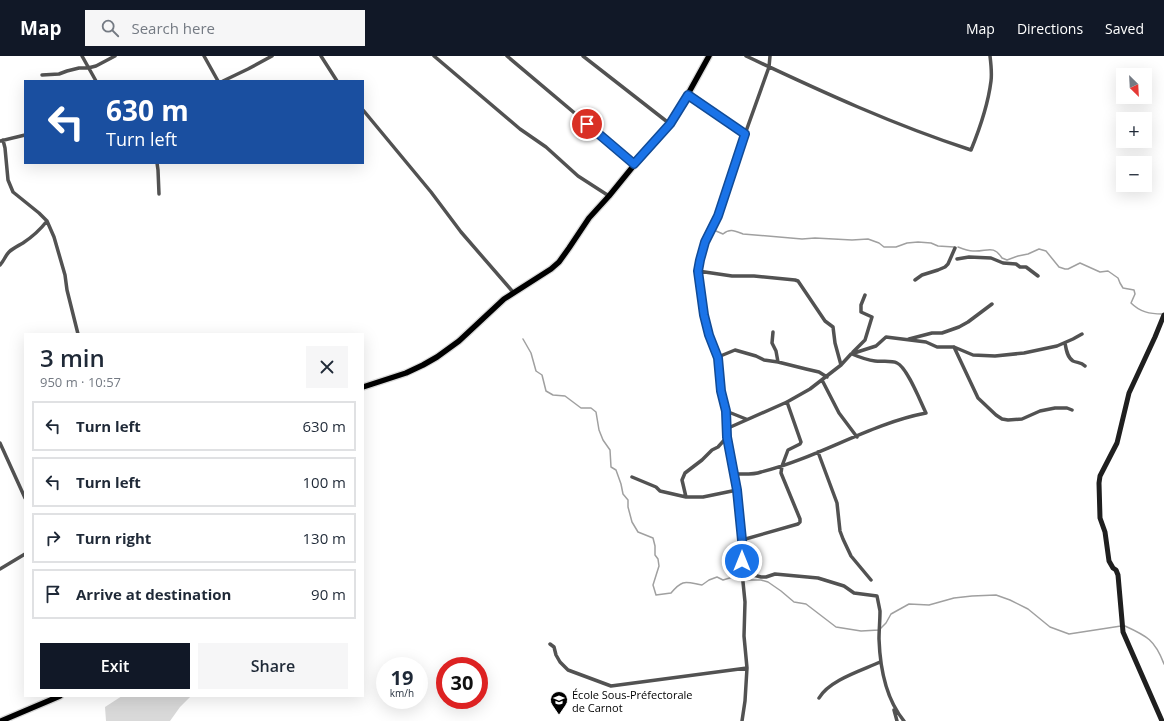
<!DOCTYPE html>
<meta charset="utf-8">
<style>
:root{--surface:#fff;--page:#f6f6f7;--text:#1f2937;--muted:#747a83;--line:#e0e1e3;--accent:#111827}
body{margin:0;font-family:"Open Sans",sans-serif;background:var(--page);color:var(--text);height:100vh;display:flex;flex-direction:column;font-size:15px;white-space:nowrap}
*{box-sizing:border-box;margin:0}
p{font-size:13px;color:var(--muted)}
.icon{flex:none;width:22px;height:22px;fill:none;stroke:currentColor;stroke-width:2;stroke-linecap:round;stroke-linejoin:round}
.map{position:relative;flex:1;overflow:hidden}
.side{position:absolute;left:24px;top:277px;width:340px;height:364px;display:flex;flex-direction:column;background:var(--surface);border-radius:0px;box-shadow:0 4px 16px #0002}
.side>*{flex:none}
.banner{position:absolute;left:24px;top:24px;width:340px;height:84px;border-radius:0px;box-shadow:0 4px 16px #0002;background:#1a4fa0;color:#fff;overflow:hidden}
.needle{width:26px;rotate:156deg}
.controls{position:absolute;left:1116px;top:12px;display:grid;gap:8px}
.controls a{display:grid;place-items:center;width:36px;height:36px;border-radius:0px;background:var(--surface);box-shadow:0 4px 16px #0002;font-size:20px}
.speed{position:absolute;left:376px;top:601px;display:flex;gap:8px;font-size:20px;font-weight:700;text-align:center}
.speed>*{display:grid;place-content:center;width:52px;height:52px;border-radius:50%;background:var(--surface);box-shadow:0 4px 16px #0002;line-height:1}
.speed small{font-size:10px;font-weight:400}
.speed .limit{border:6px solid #d22;background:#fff;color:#111}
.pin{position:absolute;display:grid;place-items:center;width:34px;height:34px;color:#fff;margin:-17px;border:2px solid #fff;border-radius:50%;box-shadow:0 1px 4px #0007}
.me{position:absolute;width:44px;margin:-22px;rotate:0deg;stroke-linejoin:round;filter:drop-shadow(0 0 3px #0008)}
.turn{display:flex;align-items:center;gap:14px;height:84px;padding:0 16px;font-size:18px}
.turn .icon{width:52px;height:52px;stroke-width:2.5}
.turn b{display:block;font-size:28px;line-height:34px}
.round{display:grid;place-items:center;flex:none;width:42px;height:42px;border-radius:0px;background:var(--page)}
.headline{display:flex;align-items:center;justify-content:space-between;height:68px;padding:0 16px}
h1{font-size:24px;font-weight:600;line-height:30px}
.cta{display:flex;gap:8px;margin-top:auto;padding:8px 16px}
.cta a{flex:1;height:46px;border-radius:0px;background:var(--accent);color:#fff;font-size:16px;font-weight:600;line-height:46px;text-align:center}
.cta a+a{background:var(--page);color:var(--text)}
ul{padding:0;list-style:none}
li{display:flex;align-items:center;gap:12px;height:50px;margin:0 8px 6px;padding:0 8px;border:2px solid var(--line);border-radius:0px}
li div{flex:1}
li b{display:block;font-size:15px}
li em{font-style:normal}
header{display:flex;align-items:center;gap:24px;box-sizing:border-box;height:56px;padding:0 20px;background:var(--accent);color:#fff}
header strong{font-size:19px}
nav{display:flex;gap:22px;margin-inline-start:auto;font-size:14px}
.search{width:280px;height:36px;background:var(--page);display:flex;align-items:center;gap:10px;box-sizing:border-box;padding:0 14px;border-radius:0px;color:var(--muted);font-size:15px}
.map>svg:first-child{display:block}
.green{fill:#d9d9d9}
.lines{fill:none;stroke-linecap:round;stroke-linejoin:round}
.stream{stroke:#a0a0a0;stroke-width:1.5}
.primary-casing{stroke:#dbdbdb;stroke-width:8}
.street{stroke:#525252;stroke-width:3.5}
.secondary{stroke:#1f1f1f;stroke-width:5}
.primary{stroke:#000;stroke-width:5.5}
.route-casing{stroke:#114b97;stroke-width:10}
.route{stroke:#1a73e8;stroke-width:7}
.labels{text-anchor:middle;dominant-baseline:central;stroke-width:3;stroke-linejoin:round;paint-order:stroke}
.poi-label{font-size:11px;fill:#000;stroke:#fff;text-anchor:start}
</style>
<header>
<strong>Map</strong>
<div class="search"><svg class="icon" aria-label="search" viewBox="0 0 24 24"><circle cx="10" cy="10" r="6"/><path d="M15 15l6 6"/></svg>Search here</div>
<nav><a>Map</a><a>Directions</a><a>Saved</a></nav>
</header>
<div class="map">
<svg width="1164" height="665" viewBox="0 0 1164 665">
<rect width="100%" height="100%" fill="#fff"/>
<path class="green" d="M122 640H191L180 651 170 665H106L105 651Z"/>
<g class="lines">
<path class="stream" d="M716 175 723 178C730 172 735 175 743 178L802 183 815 182 852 184 868 183 879 187 884 191H896L907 187 918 186 931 187 938 190 954 191
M958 191C963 193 968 195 973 195 987 196 993 188 1002 202L1007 204 1018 200 1028 198 1039 193 1046 195 1059 211 1065 213H1068L1080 207 1100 216 1108 215 1118 222 1120 227 1123 232 1134 234 1135 238 1131 247C1140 256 1150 258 1162 258
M523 283 531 297 536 315 542 319 546 335 553 339 565 340 581 352H591L596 356 599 374 603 384 610 394 611 411 616 414 621 428 623 438 628 444V451L632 466 638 476 653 482 655 490V499L658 503 659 510 653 529 656 539 671 537C683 523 685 526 702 529L709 524 717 521 723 524 733 521 743 524H761L768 526 781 535 794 546 806 548 836 571 861 575 879 574 886 567 891 558 909 548 929 549 954 542 972 540 996 539 1010 544 1028 553 1050 571 1069 578 1121 570
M1125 570C1147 580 1155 584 1164 608"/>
<defs>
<path id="primary" d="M363 331 406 317 423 309 437 301 459 285 504 243 551 213 559 206 569 192 589 162 609 140 635 108 670 68 677 58 709 0
M1 665 60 640"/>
</defs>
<use href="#primary" class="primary-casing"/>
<path class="street" d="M82 0 96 25
M204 0 218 25
M321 0 337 25
M434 0 520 73 546 91 578 120 609 140
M507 0 635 108
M583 0 670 68
M746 0C820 35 894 69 971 94 980 72 988 49 991 25 992 17 991 8 990 0
M42 19 59 18 67 15 79 12H88L96 10 115 0
M223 25 248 13 272 0
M688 39 745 78
M363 54 431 136 461 176 513 236
M3 84 5 92 8 124 13 136 39 157 47 165 54 181 65 219 67 234 78 278
M0 85 25 79
M157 107 158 114 159 138
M957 203 969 201 991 202 1003 207 1016 208 1020 211H1026L1038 220
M0 209C4 205 5 200 9 196 13 192 18 190 23 187 32 181 40 174 47 165
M698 215 732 220H754L795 224 798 225 825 265 833 271 835 287 841 309
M915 224 922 219 938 214 945 211 948 208 955 192
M773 276 772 287 776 295 778 306
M909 283 932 277H942L959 271 968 266 992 248
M1065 287C1066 293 1067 301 1073 305 1078 307 1081 306 1085 310
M954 291 978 342 996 359 1002 363 1008 364 1022 363 1040 355 1055 352H1067L1072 354
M853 296 865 284 872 261 861 256V249L865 239
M718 301 735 294 756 300 764 304 778 306 806 313 819 316 827 321
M822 324 839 357 857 381
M726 355 746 363
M726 373 787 346 810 333 841 309 851 298 876 290 886 281 926 286 937 291H954L973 299 995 300 1024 297 1057 290 1073 283 1082 278
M0 387 25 442
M818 396 837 447 840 475 843 483 851 500 871 524
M734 418C743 418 753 419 761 416 818 402 869 368 926 357 921 347 907 311 897 307 891 304 882 306 875 305 867 304 859 301 852 298
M632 421 656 431 660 435 686 441H703L737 434
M686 441 682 424 685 417 702 404 712 394 718 391 727 381
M742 484 798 468 800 466V463L781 417 782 410 788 394 800 388 801 386 787 346
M0 513 25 498
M742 516 761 521H766L775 518 818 522 844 530 854 537 877 540C878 545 879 550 880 555 880 565 879 574 879 583 880 612 886 643 904 665
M550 588 554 591 556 599 560 606 568 614 611 630 747 612
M819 642C829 624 863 614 880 606
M894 654 897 665
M742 665 745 645 747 612 744 580 745 546 742 516V484L737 434 727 381 726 355 721 335 718 301 709 279 704 259 698 215 700 204 705 186 718 160 735 106 769 11 770 0"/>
<path class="secondary" d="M1162 665 1123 576 1118 519 1116 514 1113 512 1109 505 1105 476 1100 462 1099 427 1100 420 1117 387 1129 337 1155 281 1164 259"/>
<use href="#primary" class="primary"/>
</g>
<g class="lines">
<defs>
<path id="route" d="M587 68 634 108 670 68 688 39 745 78 718 160 705 186 700 204 698 215 704 259 709 279 718 302 721 335 726 355 727 381 737 434 742 484V505"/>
</defs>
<use href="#route" class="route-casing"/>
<use href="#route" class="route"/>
</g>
<defs>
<symbol id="school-pin" viewBox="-11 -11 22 30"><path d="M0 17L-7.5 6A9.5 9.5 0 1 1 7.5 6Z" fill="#000" stroke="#fff"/><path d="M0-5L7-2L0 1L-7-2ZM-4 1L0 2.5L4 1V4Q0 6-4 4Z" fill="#fff"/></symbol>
</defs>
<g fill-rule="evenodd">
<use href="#school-pin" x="549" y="634" width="20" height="27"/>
</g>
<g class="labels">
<g class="poi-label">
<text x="572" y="638">École Sous-Préfectorale<tspan x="572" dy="13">de Carnot</tspan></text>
</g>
</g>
</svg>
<div class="controls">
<a><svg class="needle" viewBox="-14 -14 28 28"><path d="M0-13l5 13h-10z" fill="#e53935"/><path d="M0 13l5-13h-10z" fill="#747a83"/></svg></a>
<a>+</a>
<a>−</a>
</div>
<div class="speed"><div>19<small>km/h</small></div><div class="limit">30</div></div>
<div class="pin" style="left:587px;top:68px;background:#d93025"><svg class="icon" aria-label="arrive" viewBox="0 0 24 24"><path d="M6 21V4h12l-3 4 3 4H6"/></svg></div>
<svg class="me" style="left:742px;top:505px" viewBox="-20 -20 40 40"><circle r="17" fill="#1a73e8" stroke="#fff" stroke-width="3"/><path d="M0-11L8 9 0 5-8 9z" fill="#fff"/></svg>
<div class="banner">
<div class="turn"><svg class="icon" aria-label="left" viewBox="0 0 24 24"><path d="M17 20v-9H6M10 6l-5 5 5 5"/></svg><div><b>630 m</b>Turn left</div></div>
</div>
<section class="side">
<div class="headline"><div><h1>3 min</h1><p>950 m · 10:57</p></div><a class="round"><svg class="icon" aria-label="close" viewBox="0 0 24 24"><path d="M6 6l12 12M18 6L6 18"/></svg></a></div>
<ul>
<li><svg class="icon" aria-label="left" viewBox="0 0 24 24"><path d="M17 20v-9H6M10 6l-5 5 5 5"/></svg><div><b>Turn left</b></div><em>630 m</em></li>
<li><svg class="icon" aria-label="left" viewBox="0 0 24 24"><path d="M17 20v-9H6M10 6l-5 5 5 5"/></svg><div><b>Turn left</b></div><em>100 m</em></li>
<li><svg class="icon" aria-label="right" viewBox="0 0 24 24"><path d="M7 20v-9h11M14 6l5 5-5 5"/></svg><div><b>Turn right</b></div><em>130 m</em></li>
<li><svg class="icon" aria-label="arrive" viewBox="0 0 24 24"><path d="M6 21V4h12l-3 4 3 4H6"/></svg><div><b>Arrive at destination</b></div><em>90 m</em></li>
</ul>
<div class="cta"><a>Exit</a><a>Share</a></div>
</section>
</div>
